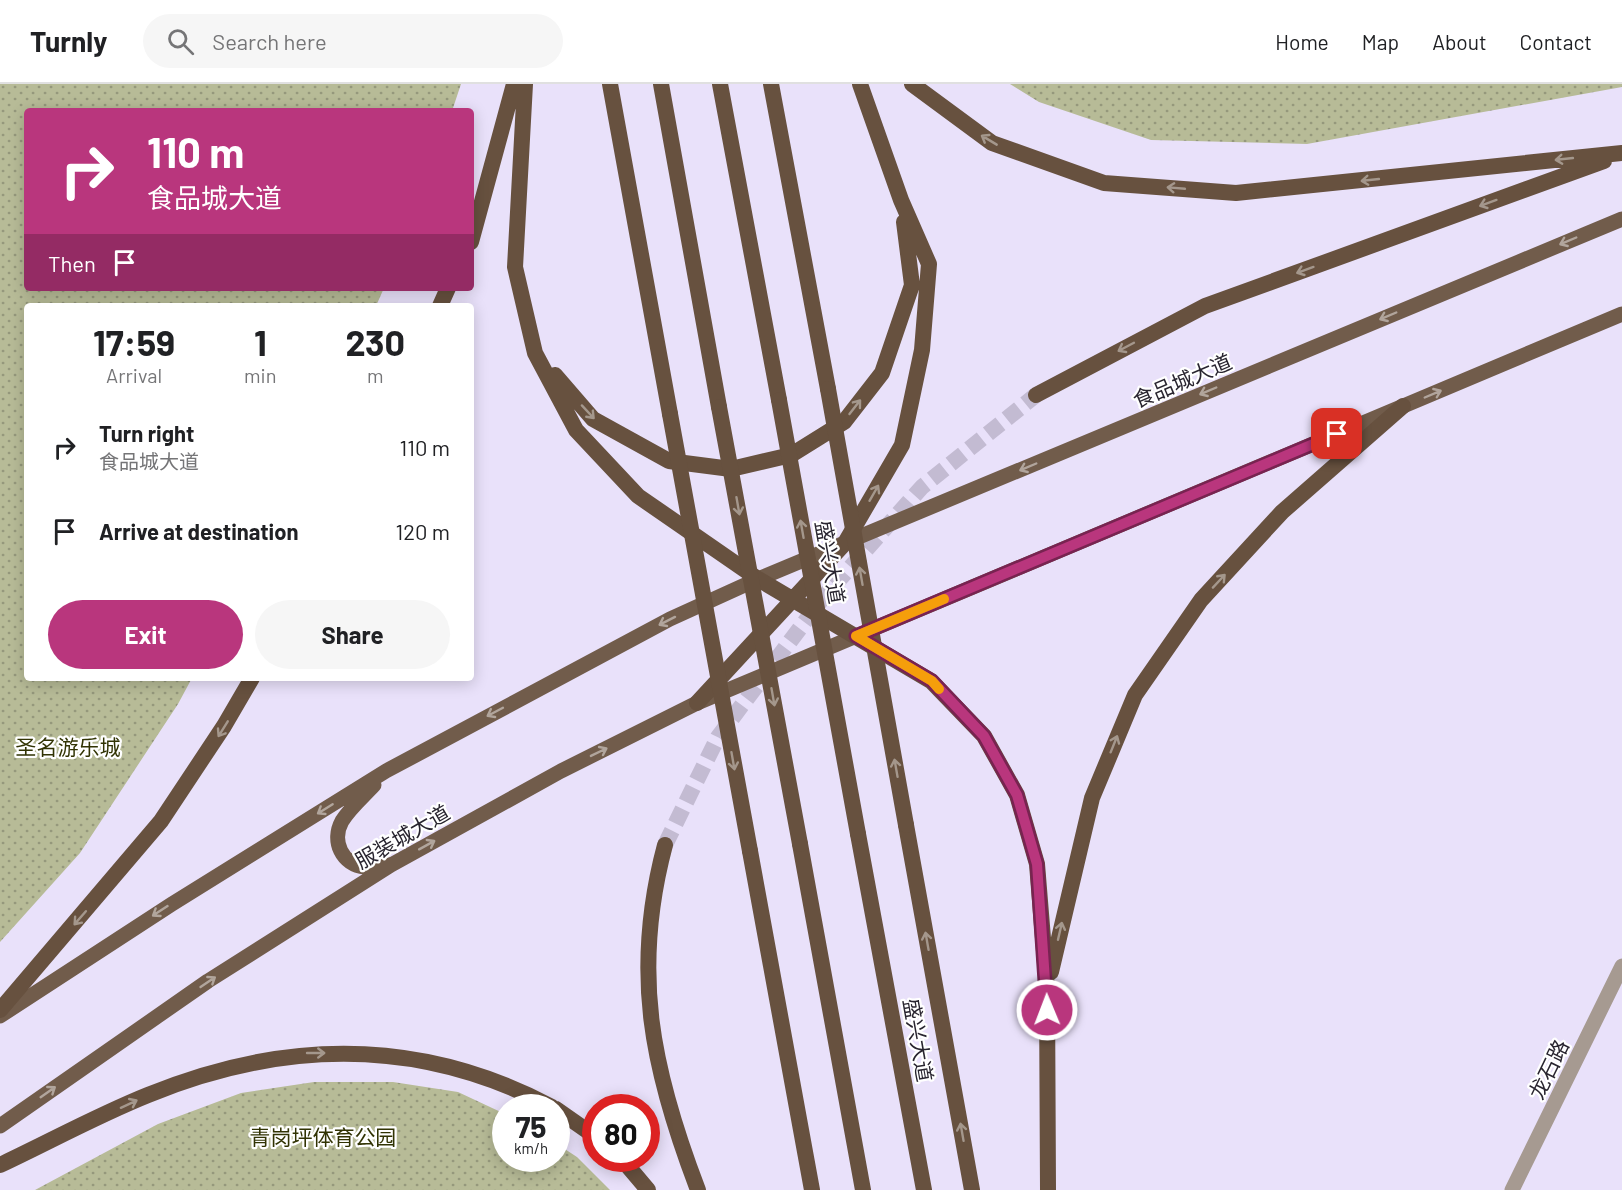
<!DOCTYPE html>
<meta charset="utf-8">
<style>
:root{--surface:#fff;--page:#f6f6f6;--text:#202124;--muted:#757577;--line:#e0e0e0;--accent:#b9367d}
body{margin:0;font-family:Barlow,"Noto Sans SC",sans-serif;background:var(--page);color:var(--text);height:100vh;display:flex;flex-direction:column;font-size:22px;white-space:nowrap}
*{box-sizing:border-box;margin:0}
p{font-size:20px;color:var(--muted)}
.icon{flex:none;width:33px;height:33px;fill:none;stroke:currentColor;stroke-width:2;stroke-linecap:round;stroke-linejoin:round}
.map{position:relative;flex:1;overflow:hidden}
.drawer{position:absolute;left:24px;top:219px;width:450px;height:378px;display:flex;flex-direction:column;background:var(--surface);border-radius:6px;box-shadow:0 3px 15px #0003}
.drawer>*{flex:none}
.top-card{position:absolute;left:24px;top:24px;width:450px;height:183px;border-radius:6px;box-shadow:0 3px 15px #0003;background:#b9367d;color:#fff;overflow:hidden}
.speed{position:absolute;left:492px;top:1010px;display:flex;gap:12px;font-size:30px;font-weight:700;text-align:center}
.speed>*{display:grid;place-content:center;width:78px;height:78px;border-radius:50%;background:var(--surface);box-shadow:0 3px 15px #0003;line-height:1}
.speed small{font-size:15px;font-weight:400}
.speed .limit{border:9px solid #d22;background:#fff;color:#111}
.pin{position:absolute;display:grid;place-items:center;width:51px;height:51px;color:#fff;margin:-26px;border-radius:12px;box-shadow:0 3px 9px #0006}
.me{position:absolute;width:66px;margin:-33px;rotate:359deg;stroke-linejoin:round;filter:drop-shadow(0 0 4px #0008)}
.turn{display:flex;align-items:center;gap:21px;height:126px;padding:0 24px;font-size:27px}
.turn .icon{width:78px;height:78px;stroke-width:2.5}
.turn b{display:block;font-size:42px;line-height:51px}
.then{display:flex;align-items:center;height:57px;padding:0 24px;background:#0003;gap:12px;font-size:22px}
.eta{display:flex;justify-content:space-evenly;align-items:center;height:102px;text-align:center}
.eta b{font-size:36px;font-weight:700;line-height:42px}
.cta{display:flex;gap:12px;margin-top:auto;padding:12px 24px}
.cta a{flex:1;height:69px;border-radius:36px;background:var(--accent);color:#fff;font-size:24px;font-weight:700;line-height:69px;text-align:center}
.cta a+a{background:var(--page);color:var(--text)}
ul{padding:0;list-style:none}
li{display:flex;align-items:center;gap:18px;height:84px;padding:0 24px}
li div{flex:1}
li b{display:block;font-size:22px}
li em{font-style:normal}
header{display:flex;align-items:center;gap:36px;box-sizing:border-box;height:84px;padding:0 30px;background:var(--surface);border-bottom:2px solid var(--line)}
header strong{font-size:28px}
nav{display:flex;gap:33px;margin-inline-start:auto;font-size:21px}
.search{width:420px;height:54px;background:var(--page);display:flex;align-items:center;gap:15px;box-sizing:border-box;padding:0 21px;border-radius:33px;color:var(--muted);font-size:22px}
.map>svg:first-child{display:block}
.park{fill:url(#park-dots)}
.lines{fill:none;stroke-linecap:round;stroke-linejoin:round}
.trunk-tunnel{stroke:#c3bbd2;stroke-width:16;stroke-dasharray:16 8;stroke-linecap:butt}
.tertiary{stroke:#a69a91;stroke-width:15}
.primary{stroke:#715c4b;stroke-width:15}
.trunk{stroke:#67513f;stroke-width:16}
.trunk-bridge{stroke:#67513f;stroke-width:16}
.oneway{stroke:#a4978c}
.oneway2{stroke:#b1a59c}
.route-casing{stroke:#782351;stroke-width:15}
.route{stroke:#b9367d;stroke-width:10}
.slow{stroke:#f59e0b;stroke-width:10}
.labels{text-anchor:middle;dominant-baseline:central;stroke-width:4.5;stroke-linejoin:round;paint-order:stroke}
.street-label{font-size:21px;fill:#292530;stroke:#fff}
.park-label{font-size:21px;fill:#313303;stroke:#fff}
</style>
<header>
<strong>Turnly</strong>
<div class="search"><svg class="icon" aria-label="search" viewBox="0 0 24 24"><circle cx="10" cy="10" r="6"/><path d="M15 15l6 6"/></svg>Search here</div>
<nav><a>Home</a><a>Map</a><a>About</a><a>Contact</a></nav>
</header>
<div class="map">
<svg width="1622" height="1106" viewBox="0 0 1622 1106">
<defs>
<pattern id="park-dots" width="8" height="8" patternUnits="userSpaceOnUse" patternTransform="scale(1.5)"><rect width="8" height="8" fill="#b7bb97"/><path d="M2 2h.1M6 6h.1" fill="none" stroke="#95987c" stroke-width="1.8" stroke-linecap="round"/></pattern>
</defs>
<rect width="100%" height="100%" fill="#e9e1fa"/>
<path class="park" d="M0 0H461L452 27H27V204H384L376 222H27V594H192L178 620 80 769 0 858Z
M1010 0H1622V3L1307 60 1151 56 1039 18Z
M314 998H393L458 1008 505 1030 506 1074H556L557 1060 577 1073 610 1106H35L158 1040 241 1009Z"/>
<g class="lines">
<path class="trunk-tunnel" d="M665 761 718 653 822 515 922 403 1036 311"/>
<path class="tertiary" d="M1512 1106 1622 882"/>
<path class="primary" d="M374 701C364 712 350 724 342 737 331 757 342 781 365 783 373 783 382 782 389 781
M0 932 172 820 386 687 670 535 758 495 1622 135
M0 1042 208 897 391 781 561 687 697 619 1622 230"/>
<path class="trunk" d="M525 0 515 183 535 269 576 346 638 412 758 495 931 597 984 652 1017 711 1037 780 1047 904 1048 1106
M610 0 670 330
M661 0 719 323
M720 0 779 316
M771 0 828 305
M912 0 992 59 1104 99 1236 109 1622 69
M471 158 514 0
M440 222 448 204
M555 291 593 335 669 377 731 385 791 371 844 338 882 289 912 201 904 138
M1036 311 1205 222 1604 77
M697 619 845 459 902 361 922 266 929 180 901 116 860 0
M906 741 972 1106
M858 750 924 1106
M800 760 863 1106
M665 761C631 888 652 986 698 1106
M750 767 812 1106
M1051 888 1092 714 1135 611 1201 516 1282 428 1403 322
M0 926 161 737 224 642 252 594
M556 1025 596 1053
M621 1074 648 1106
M0 1081C49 1058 98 1031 148 1011 285 955 420 953 552 1023"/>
<path class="trunk-bridge" d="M828 305 906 741
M779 316 858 750
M719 323 800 760
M670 330 750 767"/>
</g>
<defs><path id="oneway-shaft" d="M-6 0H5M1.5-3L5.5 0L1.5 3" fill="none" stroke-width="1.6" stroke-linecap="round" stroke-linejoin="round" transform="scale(1.5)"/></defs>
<g class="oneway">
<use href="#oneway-shaft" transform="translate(989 56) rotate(-149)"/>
<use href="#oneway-shaft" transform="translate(1564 75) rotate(174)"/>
<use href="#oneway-shaft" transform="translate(1370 96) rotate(174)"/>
<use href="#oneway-shaft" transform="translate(1176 104) rotate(-175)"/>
<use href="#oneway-shaft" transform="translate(1488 119) rotate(160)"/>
<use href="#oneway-shaft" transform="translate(1305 186) rotate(160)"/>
<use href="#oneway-shaft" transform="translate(1126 263) rotate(152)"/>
<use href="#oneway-shaft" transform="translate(855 323) rotate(-52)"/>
<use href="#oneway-shaft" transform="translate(588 328) rotate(47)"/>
<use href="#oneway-shaft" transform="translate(874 409) rotate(-60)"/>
<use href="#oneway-shaft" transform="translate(738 422) rotate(80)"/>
<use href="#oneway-shaft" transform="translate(802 445) rotate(-100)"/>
<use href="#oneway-shaft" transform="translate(861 492) rotate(-100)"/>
<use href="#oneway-shaft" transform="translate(1219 497) rotate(-47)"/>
<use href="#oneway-shaft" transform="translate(773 613) rotate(80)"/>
<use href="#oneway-shaft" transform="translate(223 645) rotate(122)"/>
<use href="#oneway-shaft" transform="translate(1114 660) rotate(-68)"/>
<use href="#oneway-shaft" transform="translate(733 677) rotate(80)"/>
<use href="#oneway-shaft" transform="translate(896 684) rotate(-100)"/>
<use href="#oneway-shaft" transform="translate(80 834) rotate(131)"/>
<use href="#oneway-shaft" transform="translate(1060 847) rotate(-77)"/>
<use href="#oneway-shaft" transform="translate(927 857) rotate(-100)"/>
<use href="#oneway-shaft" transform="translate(316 969)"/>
<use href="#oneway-shaft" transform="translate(129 1020) rotate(-25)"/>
<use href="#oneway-shaft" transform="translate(962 1048) rotate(-100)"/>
</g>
<g class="oneway2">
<use href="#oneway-shaft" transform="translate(1568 157) rotate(157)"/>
<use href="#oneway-shaft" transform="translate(1388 232) rotate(157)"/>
<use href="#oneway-shaft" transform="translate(1208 307) rotate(157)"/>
<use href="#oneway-shaft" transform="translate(1433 310) rotate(-23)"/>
<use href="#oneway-shaft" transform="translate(1028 383) rotate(157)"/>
<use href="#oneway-shaft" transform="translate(667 537) rotate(153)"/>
<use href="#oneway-shaft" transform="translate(495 628) rotate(152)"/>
<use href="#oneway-shaft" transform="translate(599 668) rotate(-26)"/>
<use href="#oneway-shaft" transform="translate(325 725) rotate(148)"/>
<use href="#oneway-shaft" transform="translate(427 761) rotate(-29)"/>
<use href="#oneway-shaft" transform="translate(160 827) rotate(147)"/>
<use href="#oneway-shaft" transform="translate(208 898) rotate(-34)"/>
<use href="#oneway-shaft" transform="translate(48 1008) rotate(-35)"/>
</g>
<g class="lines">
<defs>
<path id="route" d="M1047 926 1037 780 1017 711 984 652 932 597 856 552 1337 350"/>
</defs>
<use href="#route" class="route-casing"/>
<use href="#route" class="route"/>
<path class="slow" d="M939 605 932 597 856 552 944 515"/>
</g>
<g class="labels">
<g class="street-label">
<text transform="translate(1182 296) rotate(-23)">食品城大道</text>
<text transform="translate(831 478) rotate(80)">盛兴大道</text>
<text transform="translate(402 752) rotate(-30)">服装城大道</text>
<text transform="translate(919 956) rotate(80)">盛兴大道</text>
<text transform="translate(1548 985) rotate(-64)">龙石路</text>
</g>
<g class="park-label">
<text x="68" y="662">圣名游乐城</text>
<text x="323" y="1052">青岗坪体育公园</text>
</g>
</g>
</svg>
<div class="speed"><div>75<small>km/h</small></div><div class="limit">80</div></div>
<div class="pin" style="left:1337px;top:350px;background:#d93025"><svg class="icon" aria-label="arrive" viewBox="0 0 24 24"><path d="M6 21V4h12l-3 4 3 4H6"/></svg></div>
<svg class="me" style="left:1047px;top:926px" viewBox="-20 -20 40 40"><circle r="17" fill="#b9367d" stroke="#fff" stroke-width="3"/><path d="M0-11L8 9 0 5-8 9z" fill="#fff"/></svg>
<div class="top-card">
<div class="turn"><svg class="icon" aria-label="right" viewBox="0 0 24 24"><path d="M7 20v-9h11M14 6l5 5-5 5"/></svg><div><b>110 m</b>食品城大道</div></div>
<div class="then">Then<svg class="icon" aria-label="arrive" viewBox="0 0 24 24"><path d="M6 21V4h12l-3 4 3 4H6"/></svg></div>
</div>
<section class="drawer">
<div class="eta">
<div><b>17:59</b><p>Arrival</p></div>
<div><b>1</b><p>min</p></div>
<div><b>230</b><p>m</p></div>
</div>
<ul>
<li><svg class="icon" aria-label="right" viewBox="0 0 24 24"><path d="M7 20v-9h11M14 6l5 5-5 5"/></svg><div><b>Turn right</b><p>食品城大道</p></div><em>110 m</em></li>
<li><svg class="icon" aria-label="arrive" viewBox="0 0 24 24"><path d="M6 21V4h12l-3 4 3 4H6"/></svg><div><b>Arrive at destination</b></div><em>120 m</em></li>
</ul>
<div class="cta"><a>Exit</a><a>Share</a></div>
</section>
</div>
